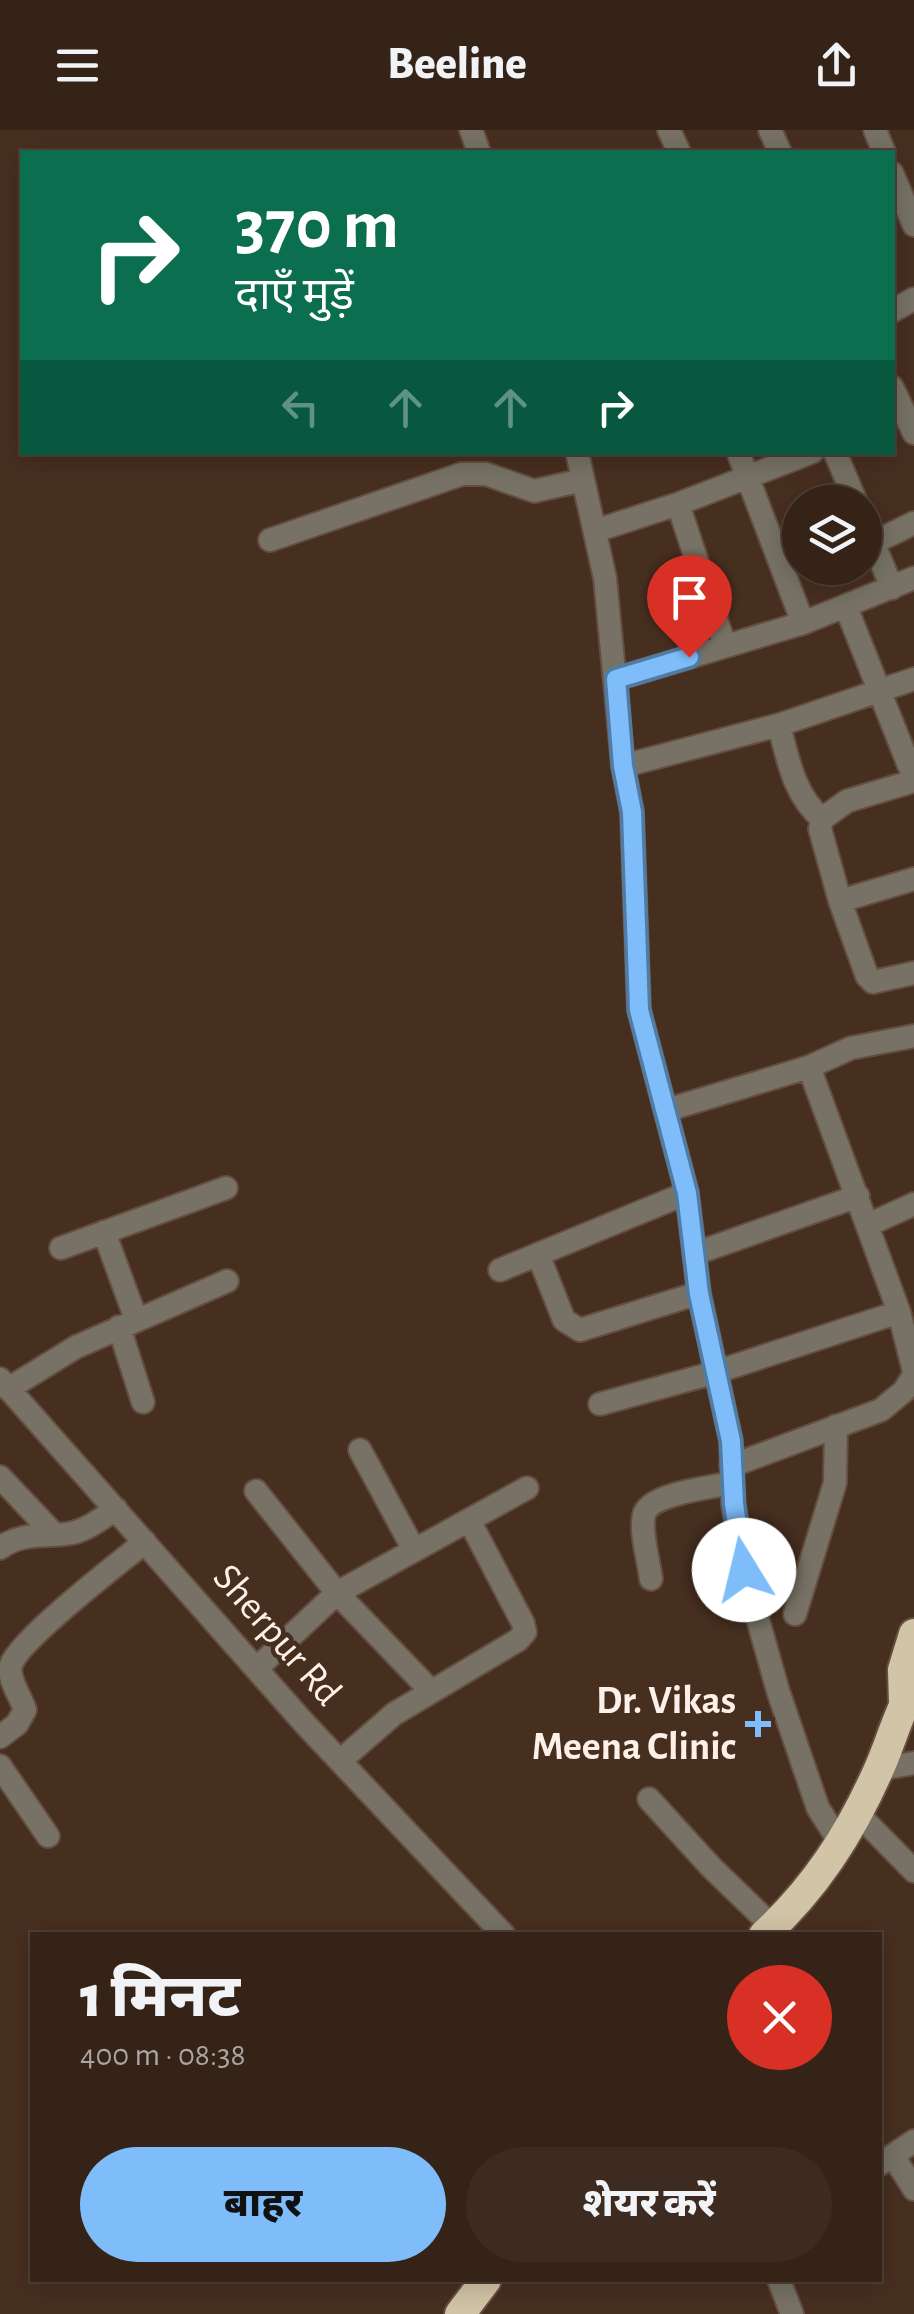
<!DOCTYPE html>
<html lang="hi">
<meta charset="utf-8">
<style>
:root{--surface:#352318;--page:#3d2b21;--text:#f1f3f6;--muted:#aaa4a2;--line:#4f4037;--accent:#7ebdf9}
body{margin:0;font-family:"Alegreya Sans","Noto Sans Devanagari",sans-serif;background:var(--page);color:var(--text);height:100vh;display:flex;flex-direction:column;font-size:38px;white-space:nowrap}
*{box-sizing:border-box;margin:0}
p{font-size:32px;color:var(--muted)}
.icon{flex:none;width:55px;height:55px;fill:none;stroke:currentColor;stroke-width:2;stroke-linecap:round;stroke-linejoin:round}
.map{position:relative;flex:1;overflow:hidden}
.side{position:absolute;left:30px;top:1802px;width:852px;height:350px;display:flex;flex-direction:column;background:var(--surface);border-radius:0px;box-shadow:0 5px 25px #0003,0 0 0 2px var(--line)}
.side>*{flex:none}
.guide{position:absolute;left:20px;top:20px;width:875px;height:305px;border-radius:0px;box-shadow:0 5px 25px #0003,0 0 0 2px var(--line);background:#0b6e4f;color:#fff;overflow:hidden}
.buttons{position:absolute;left:782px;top:355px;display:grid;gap:20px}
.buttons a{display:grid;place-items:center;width:100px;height:100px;border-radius:50%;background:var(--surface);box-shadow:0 5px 25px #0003,0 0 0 2px var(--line);font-size:50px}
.pin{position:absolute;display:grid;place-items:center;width:85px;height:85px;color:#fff;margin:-102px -42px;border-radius:50% 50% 50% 0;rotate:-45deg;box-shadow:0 0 10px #0007}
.pin .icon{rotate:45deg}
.me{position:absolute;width:110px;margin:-55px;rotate:351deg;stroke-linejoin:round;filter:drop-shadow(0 0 8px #0008)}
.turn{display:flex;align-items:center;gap:35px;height:210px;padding:0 50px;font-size:45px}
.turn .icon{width:130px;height:130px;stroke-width:2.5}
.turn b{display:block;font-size:70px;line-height:85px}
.lanes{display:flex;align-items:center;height:95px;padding:0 50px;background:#0003;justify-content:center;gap:50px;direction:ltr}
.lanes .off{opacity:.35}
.round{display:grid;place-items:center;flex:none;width:105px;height:105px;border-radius:52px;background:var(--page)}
.head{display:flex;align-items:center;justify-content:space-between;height:170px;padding:0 50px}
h1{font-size:60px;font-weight:800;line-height:75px}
.cta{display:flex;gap:20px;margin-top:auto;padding:20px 50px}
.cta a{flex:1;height:115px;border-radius:60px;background:var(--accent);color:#111;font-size:40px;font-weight:800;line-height:115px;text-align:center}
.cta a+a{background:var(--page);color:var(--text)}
header{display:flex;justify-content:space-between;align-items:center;height:130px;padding:0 50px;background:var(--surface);font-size:45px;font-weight:800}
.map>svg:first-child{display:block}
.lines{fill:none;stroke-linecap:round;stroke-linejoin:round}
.minor-casing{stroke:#644e40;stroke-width:26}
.highway-casing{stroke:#644e40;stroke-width:34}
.minor{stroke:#777265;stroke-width:22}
.highway{stroke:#d2c4a6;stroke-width:30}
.route-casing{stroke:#527ba2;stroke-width:25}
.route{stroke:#7ebdf9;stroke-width:18}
.poi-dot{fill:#7ebdf9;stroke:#472f20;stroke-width:4}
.labels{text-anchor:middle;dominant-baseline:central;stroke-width:9;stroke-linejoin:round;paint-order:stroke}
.street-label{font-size:40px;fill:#fdf0e8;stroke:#472f20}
.poi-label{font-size:40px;font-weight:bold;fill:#fdf0e8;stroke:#472f20;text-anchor:end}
</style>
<header><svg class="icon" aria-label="menu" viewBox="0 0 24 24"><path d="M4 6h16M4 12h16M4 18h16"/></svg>Beeline<svg class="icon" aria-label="share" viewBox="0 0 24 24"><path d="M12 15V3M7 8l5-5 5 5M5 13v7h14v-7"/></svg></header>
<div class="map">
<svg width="914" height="2184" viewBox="0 0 914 2184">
<rect width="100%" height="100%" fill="#472f20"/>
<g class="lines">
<defs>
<path id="minor" d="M471 0 479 22
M669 0 679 22
M770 0 780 22
M875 0 884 22
M892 43 914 95
M892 181 914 169
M892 257 914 303
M577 322 605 448 623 636 632 682 639 880 687 1063 699 1163 731 1311 733 1374 744 1440 778 1561 818 1678 841 1714
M738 322 803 493
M835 322 856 372
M678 374 725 516
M865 393 892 458
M595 401 678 374 812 322
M270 410 462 344H486L534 361 583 350
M873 413 914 393
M846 477 914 648
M616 549 803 493 914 448
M779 595C788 630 794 665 822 689
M623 636 779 595 914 549
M914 651 847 671 822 689 820 699 840 771 867 846 873 852 914 843
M840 771 914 749
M809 937 851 918 914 906
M667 980 809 937 899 1182
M868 1095 914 1074
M104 1102 136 1189
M61 1118 226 1058
M538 1124 564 1190 580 1200 699 1163
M694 1124 858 1066
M500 1140 687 1063
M119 1197 143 1272
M0 1249 305 1594 504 1805
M8 1259 76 1217 227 1151
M600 1274 713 1243 899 1182 914 1241
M360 1320 414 1420
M731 1336 881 1280 904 1261 914 1245
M0 1347 53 1403
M256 1361 337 1463 430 1560
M0 1418C23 1401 46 1408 72 1403 89 1399 102 1388 116 1379
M651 1449C649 1431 640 1403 644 1385 648 1364 712 1357 732 1353
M795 1484 835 1353 836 1296
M257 1538 337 1463 527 1358
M0 1607 17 1594 25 1580C21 1566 7 1549 11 1535 19 1510 120 1432 145 1412
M340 1631 394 1584 518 1510 525 1502 523 1493 469 1390
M0 1636 48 1706
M879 1639 914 1633
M649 1669 711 1737 773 1797
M858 1684 914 1741
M893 2026 914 2059
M880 2034 914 2011
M779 2150 792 2184"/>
<path id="highway" d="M904 1573 903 1540 914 1504
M764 1805C815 1758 850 1704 878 1641 891 1613 898 1582 914 1556
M460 2184 486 2150"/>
</defs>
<use href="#minor" class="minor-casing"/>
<use href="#highway" class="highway-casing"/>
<use href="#minor" class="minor"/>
<use href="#highway" class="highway"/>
</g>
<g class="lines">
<defs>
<path id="route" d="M689 527 616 549 623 636 632 682 639 880 687 1063 699 1164 731 1311 734 1374 744 1440"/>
</defs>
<use href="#route" class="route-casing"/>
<use href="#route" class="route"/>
</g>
<path class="poi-dot" d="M753 1579h10v10h10v10h-10v10h-10v-10h-10v-10h10z"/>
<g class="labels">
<g class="street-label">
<text transform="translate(277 1505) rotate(49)">Sherpur Rd</text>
</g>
<g class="poi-label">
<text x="736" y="1571">Dr. Vikas<tspan x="736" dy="46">Meena Clinic</tspan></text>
</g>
</g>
</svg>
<div class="buttons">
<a><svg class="icon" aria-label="layers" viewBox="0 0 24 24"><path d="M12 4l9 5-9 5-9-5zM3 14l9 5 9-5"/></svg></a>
</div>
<div class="pin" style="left:689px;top:527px;background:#d93025"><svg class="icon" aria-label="arrive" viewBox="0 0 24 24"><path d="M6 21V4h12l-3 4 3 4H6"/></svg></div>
<svg class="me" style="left:744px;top:1440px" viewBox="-20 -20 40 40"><circle r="19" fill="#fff"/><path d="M0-13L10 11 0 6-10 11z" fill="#7ebdf9"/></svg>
<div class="guide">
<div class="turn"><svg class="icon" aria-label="right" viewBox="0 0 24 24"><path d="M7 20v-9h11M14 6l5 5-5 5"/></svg><div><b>370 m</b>दाएँ मुड़ें</div></div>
<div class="lanes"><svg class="icon off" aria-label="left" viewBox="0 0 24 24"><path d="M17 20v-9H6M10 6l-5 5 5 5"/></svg><svg class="icon off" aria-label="ahead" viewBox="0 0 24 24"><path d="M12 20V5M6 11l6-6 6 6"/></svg><svg class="icon off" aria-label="ahead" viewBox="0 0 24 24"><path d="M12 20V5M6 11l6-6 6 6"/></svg><svg class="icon" aria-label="right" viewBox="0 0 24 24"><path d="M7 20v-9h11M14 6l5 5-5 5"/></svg></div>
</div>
<section class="side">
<div class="head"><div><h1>1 मिनट</h1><p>400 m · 08:38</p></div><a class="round" style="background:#d93025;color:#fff"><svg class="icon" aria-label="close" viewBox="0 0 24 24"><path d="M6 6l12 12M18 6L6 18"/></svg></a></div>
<div class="cta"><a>बाहर</a><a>शेयर करें</a></div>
</section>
</div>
